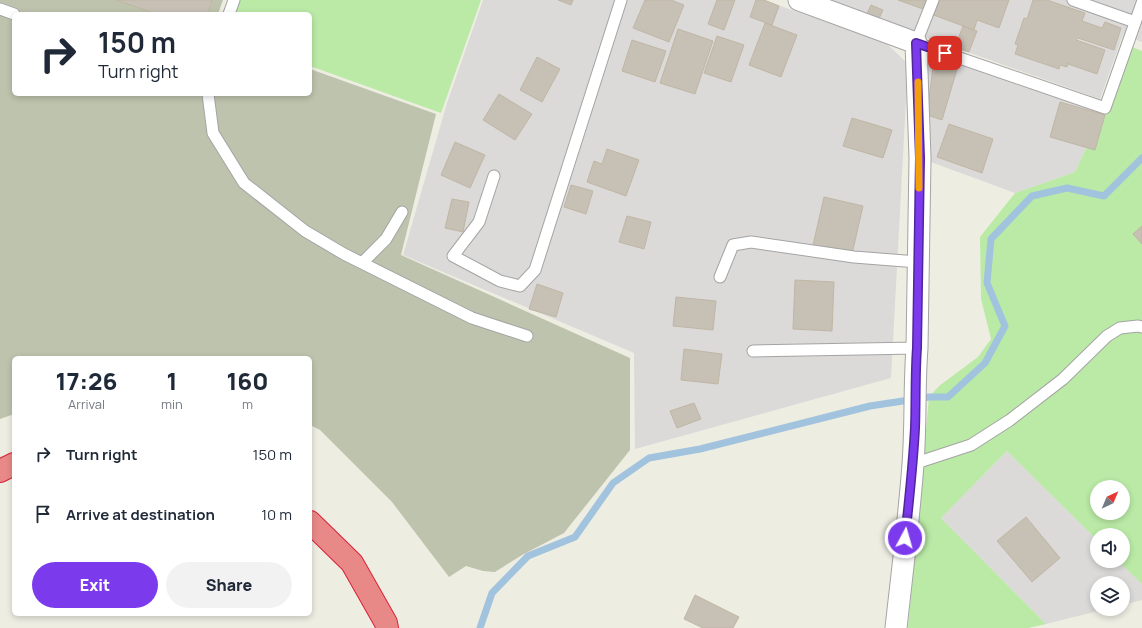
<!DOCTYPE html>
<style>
:root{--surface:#fff;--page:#f2f2f3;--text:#1f2937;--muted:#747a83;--accent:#7c3aed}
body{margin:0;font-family:Manrope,sans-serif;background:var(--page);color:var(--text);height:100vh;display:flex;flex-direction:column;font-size:15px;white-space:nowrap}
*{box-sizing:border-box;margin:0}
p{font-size:13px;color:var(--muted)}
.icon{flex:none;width:22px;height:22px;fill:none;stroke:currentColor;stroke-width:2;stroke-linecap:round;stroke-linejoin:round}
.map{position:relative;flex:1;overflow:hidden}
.side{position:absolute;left:12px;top:356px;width:300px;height:260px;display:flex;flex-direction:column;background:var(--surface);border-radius:6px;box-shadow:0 2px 6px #0003}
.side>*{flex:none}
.guide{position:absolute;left:12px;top:12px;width:300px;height:84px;border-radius:6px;box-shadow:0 2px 6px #0003;background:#fff;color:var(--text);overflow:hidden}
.needle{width:26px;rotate:44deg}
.controls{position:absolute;left:1090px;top:480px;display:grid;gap:8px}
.controls a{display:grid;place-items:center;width:40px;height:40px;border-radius:50%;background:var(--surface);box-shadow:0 2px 6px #0003;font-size:20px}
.pin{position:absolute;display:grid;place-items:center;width:34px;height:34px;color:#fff;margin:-17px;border-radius:8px;box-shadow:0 2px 6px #0006}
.me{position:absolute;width:44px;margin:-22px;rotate:6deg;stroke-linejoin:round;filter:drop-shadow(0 0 3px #0008)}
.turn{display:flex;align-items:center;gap:14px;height:84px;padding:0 20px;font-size:18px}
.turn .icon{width:52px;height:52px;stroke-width:2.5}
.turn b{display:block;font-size:28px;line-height:34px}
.eta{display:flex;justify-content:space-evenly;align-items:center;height:68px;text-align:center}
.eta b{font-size:24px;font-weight:800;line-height:28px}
.primary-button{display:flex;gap:8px;margin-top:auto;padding:8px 20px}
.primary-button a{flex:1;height:46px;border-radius:24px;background:var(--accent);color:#fff;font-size:16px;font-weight:800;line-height:46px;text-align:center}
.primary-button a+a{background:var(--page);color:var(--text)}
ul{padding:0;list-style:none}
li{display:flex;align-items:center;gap:12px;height:60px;padding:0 20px}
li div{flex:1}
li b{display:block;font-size:15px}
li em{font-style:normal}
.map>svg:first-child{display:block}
.residential{fill:#dbdad9}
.construction{fill:#bec3ad}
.grass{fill:#baeaa6;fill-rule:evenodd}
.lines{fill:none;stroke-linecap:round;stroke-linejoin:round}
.stream{stroke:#a1c3dd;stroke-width:7}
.building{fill:#c6c0b5;stroke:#c0b6a4}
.lane-casing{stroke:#a4a4a4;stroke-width:13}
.street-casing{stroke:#a4a4a4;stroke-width:23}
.highway-casing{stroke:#db213a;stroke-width:24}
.lane{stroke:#fff;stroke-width:11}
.street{stroke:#fff;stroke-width:21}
.highway{stroke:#e88987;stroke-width:22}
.route-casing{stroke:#51269a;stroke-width:10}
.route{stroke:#7c3aed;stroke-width:7}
.slow{stroke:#f59e0b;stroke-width:7}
</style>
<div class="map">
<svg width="1142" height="628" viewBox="0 0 1142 628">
<rect width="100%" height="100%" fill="#eeede2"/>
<path class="residential" d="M483 0H764L887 44 908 64 891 378 635 449 634 353 403 255 447 103Z
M821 0H1142V42L1123 35 1100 99Z
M916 43 1105 108 1075 172 1015 193 920 158Z
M1007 451 1097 540V561H1118L1142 584V600L1123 605V583H1097V609H1106L1046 624 941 518Z"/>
<path class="construction" d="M0 0H223L218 14H14V94H310V69L436 114 401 255 630 358V450L564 533 522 555 495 572 483 571 466 566 449 577 392 502 320 430 310 425V358H14V414L0 419Z"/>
<path class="grass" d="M232 0H481L441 113 310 66V14H227Z
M1127 45 1142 51V584L1118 561H1123V535H1097V540L1007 451 941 518 1046 624 1028 628H908L929 397 939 386 978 357 991 339 981 299 980 237 1015 193 1075 172 1105 108ZM1097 487H1123V513H1097Z"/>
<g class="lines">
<path class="stream" d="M480 628 492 593 528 556 575 537 613 483 649 458 700 449 870 406 929 397H948L985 363 1005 326 987 283 991 239 1032 196 1067 188 1104 196 1142 158"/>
</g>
<path class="building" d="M116 0H212L208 14H156Z
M558 0H573L571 5Z
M645 0H671L684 5 669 42 633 28Z
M717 0H735L724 30 708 24Z
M756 0H764L779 6 772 25 750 17Z
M898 0H927L923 9Z
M936 0H1009L999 28 977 20 974 30 931 14Z
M1033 0H1047L1085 13 1082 21 1102 28 1105 22 1121 28 1114 50 1078 38 1076 40 1105 50 1097 74 1068 64V63L1067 67 1060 65 1059 69 1015 54 1018 45 1015 44 1024 18 1027 19Z
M871 5 883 10 877 23 865 18Z
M765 23 797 35 781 77 749 65Z
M963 26 977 31 969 52 955 47Z
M678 29 713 41 695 94 660 83Z
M717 36 744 45 731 82 704 73Z
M632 40 666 51 655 82 622 71Z
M537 57 560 69 542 102 520 90Z
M934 59 958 66 942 120 927 115Z
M499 94 532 114 515 140 483 120Z
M1060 102 1105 115 1095 150 1050 137Z
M852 118 892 130 883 158 843 146Z
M949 124 993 139 982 173 937 157Z
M455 142 485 155 470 188 441 175Z
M607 149 639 160 626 196 587 182 594 161 602 164Z
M571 185 593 191 586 214 564 207Z
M824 197 863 206 852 254 813 245Z
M452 199 469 202 463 232 445 228Z
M627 216 651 222 644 249 619 242Z
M1142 226V244L1133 234Z
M795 280 834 282 832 331 793 329Z
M537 284 563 293 556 317 529 309Z
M676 297 716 301 713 330 673 326Z
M684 349 722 354 718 384 681 380Z
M694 403 701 419 677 428 670 411Z
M1026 517 1060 558 1032 582 997 541Z
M695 595 739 617 733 628H703L684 619Z"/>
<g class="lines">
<defs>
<path id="lane" d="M933 0 916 43 1105 108 1142 3
M1073 0 1135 22
M0 9 14 14
M229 14 234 0
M208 94 213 133 244 183 305 231 344 254 472 318 527 336
M494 176 479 222 453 256 500 281 520 286 535 270 621 0
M362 263 386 239 402 212
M720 277 733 245 751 242 854 257 918 262
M753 351 917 348
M913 464 971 445 1010 420 1063 379 1107 336 1120 328 1138 326 1142 327"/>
<path id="street" d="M799 0 916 43 920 158 917 348C914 387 916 425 913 464 909 519 902 573 896 628"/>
<path id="highway" d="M0 471 14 464
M310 522 352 563 386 623 387 628"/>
</defs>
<use href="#lane" class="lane-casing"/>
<use href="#street" class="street-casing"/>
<use href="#highway" class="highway-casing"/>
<use href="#lane" class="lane"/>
<use href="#street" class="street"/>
<use href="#highway" class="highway"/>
</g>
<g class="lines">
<defs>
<path id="route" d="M905 538C909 502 913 465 915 428 916 401 915 375 917 348L920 158 916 43 945 53"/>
</defs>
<use href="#route" class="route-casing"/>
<use href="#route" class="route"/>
<path class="slow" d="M918 82 919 188"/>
</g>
</svg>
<div class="controls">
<a><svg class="needle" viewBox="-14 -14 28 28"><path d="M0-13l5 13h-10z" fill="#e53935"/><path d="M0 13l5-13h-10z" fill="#747a83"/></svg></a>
<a><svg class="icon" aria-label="sound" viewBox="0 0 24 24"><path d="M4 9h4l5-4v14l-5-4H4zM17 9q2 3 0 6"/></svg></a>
<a><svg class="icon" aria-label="layers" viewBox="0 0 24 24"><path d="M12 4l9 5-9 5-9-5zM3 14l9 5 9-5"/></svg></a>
</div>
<div class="pin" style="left:945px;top:53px;background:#d93025"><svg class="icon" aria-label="arrive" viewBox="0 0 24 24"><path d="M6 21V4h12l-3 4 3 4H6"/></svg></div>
<svg class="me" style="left:905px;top:538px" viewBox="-20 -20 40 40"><circle r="17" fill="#7c3aed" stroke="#fff" stroke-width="3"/><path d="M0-11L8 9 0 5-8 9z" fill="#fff"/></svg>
<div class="guide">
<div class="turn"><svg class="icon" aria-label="right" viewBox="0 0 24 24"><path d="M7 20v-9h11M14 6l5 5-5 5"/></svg><div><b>150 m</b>Turn right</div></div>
</div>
<section class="side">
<div class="eta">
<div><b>17:26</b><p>Arrival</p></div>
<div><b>1</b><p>min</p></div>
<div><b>160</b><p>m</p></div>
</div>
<ul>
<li><svg class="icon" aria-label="right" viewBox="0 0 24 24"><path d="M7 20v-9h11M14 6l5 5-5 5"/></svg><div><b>Turn right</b></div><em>150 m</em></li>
<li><svg class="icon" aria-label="arrive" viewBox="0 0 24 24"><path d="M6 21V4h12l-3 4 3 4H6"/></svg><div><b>Arrive at destination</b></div><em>10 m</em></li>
</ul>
<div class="primary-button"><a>Exit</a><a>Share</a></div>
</section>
</div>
